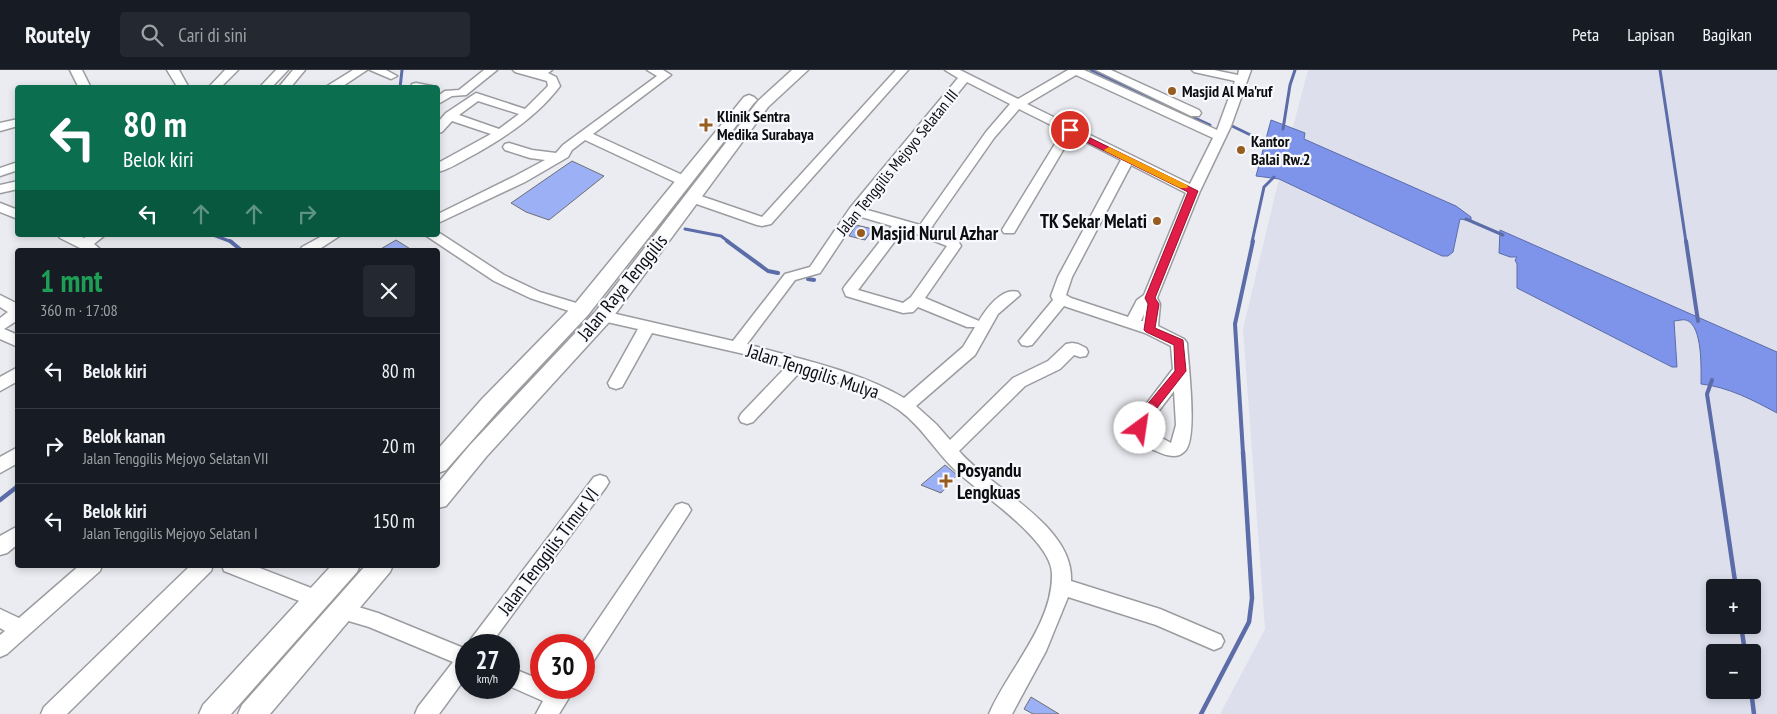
<!DOCTYPE html>
<html lang="id">
<meta charset="utf-8">
<style>
:root{--surface:#171b24;--page:#242831;--text:#f1f3f6;--muted:#9ea1a6;--line:#363941}
body{margin:0;font-family:"PT Sans Narrow",sans-serif;background:var(--page);color:var(--text);height:100vh;display:flex;flex-direction:column;font-size:19px;white-space:nowrap}
*{box-sizing:border-box;margin:0}
p{font-size:16px;color:var(--muted)}
.icon{flex:none;width:28px;height:28px;fill:none;stroke:currentColor;stroke-width:2;stroke-linecap:round;stroke-linejoin:round}
.map{position:relative;flex:1;overflow:hidden}
.side{position:absolute;left:15px;top:178px;width:425px;height:320px;display:flex;flex-direction:column;background:var(--surface);border-radius:5px;box-shadow:0 2px 8px #0003}
.side>*{flex:none}
.banner{position:absolute;left:15px;top:15px;width:425px;height:152px;border-radius:5px;box-shadow:0 2px 8px #0003;background:#0b6e4f;color:#fff;overflow:hidden}
.fabs{position:absolute;left:1706px;top:509px;display:grid;gap:10px}
.fabs a{display:grid;place-items:center;width:55px;height:55px;border-radius:5px;background:var(--surface);box-shadow:0 2px 8px #0003;font-size:25px}
.speed{position:absolute;left:455px;top:564px;display:flex;gap:10px;font-size:25px;font-weight:700;text-align:center}
.speed>*{display:grid;place-content:center;width:65px;height:65px;border-radius:50%;background:var(--surface);box-shadow:0 2px 8px #0003;line-height:1}
.speed small{font-size:12px;font-weight:400}
.speed .limit{border:8px solid #d22;background:#fff;color:#111}
.pin{position:absolute;display:grid;place-items:center;width:42px;height:42px;color:#fff;margin:-21px;border:2px solid #fff;border-radius:50%;box-shadow:0 1px 5px #0007}
.me{position:absolute;width:55px;margin:-28px;rotate:31deg;stroke-linejoin:round;filter:drop-shadow(0 0 4px #0008)}
.turn{display:flex;align-items:center;gap:18px;height:105px;padding:0 25px;font-size:22px}
.turn .icon{width:65px;height:65px;stroke-width:2.5}
.turn b{display:block;font-size:35px;line-height:42px}
.lanes{display:flex;align-items:center;height:48px;padding:0 25px;background:#0003;justify-content:center;gap:25px;direction:ltr}
.lanes .off{opacity:.35}
.round{display:grid;place-items:center;flex:none;width:52px;height:52px;border-radius:5px;background:var(--page)}
.headline{display:flex;align-items:center;justify-content:space-between;height:85px;padding:0 25px}
h1{font-size:30px;font-weight:700;line-height:38px;color:#1e9e55}
ul{padding:0;list-style:none}
li{display:flex;align-items:center;gap:15px;height:75px;padding:0 25px;border-top:1px solid var(--line)}
li div{flex:1}
li b{display:block;font-size:19px}
li em{font-style:normal}
header{display:flex;align-items:center;gap:30px;box-sizing:border-box;height:70px;padding:0 25px;background:var(--surface);border-bottom:1px solid var(--line)}
header strong{font-size:24px}
nav{display:flex;gap:28px;margin-inline-start:auto;font-size:18px}
.search{width:350px;height:45px;background:var(--page);display:flex;align-items:center;gap:12px;box-sizing:border-box;padding:0 18px;border-radius:5px;color:var(--muted);font-size:19px}
.map>svg:first-child{display:block}
.built{fill:#dde0ec;fill-rule:evenodd}
.water{fill:#7e94ea;stroke:#5c6ca8}
.lines{fill:none;stroke-linecap:round;stroke-linejoin:round}
.stream-far2{stroke:#5c6ca8;stroke-width:3}
.stream-far1{stroke:#5c6ca8;stroke-width:4}
.stream{stroke:#5c6ca8;stroke-width:4.5}
.building{fill:#9cb0f6;stroke:#6d6f73}
.minor-casing{stroke:#9a9ca0;stroke-width:3}
.major-casing{stroke:#9a9ca0;stroke-width:3}
.minor{fill:#fff;fill-rule:evenodd}
.major{fill:#fff;fill-rule:evenodd}
.route{fill:#e11d48;stroke:#92132f}
.slow{fill:#f59e0b}
.poi-dot{fill:#985c1e;stroke:#f8f9fe;stroke-width:2}
.labels{text-anchor:middle;dominant-baseline:central;stroke-width:4.5;stroke-linejoin:round;paint-order:stroke}
.far-poi-label{font-size:16px;font-weight:bold;fill:#0c0d0e;stroke:#f8f9fe;text-anchor:start}
.far-street-label{font-size:16px;fill:#0c0d0e;stroke:#f8f9fe}
.poi-label{font-size:19px;font-weight:bold;fill:#0c0d0e;stroke:#f8f9fe;text-anchor:start}
.street-label{font-size:19px;fill:#0c0d0e;stroke:#f8f9fe}
</style>
<header>
<strong>Routely</strong>
<div class="search"><svg class="icon" aria-label="search" viewBox="0 0 24 24"><circle cx="10" cy="10" r="6"/><path d="M15 15l6 6"/></svg>Cari di sini</div>
<nav><a>Peta</a><a>Lapisan</a><a>Bagikan</a></nav>
</header>
<div class="map">
<svg width="1777" height="644" viewBox="0 0 1777 644">
<rect width="100%" height="100%" fill="#ebecf1"/>
<path class="built" d="M1308 0H1777V644H1220L1265 559 1243 259 1276 121ZM1715 518H1752V555H1715ZM1715 582H1752V620H1715Z"/>
<path class="water" d="M1271 50 1305 63 1304 69 1456 136 1471 147V151L1460 149 1453 182 1448 186H1442L1279 109 1256 106Z
M1500 160 1777 282V343C1753 330 1728 317 1701 314 1701 300 1703 255 1686 250 1683 249 1677 251 1674 251L1677 297H1672L1517 218V194L1515 190 1517 187H1510L1499 183Z"/>
<g class="lines">
<path class="stream-far2" d="M1091 0 1210 55
M1660 0 1686 172
M400 18 402 0
M1230 55 1269 74
M1283 59 1290 15 1295 0
M1466 149 1503 165
M685 159 721 166 729 172
M213 165 232 172
M1252 172 1264 117 1274 107"/>
<path class="stream-far1" d="M230 171 241 180
M727 171 768 201 778 203
M1686 171 1698 251
M808 209 814 210
M1712 310 1707 324 1716 383
M1243 383 1235 254 1253 171"/>
<path class="stream" d="M1716 382 1736 518
M0 430 18 416
M1741 555 1745 582
M1751 620 1754 644
M1201 644 1249 552 1252 528 1243 382"/>
</g>
<path class="building" d="M572 91 604 106 549 150 526 142 511 133Z
M856 155 873 159 865 170 849 166Z
M396 170 412 180H379Z
M945 395 957 405 941 423 921 415Z
M1031 627 1059 644H1033L1024 639Z"/>
<g class="lines">
<defs>
<path id="minor" d="M70 0H82L91 18H79Z
M167 0H179L189 18H178Z
M225 0H238L220 18H208Z
M276 0H288L271 18H259Z
M293 0H305L290 18H278Z
M353 0H367L340 18H324Z
M370 0H386L397 6 391 9Z
M484 0H497L466 25 452 26 438 34V26L445 21 459 20Z
M513 0H552L548 3 556 7 560 16C536 48 500 71 466 89 457 94 447 100 438 102V93L491 64 452 51 442 62 438 63V52L446 43 476 23 525 39 548 16 547 11 515 2ZM478 31 519 44 499 59 459 45Z
M647 0H663L671 5 593 64 689 108 690 111 689 114H679L585 70 572 80 568 87 525 112 438 153V144L515 106 545 90 530 88 505 80 503 77 505 74 509 73 532 80 556 83 563 75 657 6Z
M896 0H908L771 154 762 156 757 155 688 131 686 128 693 124 698 125 762 147Z
M945 0H960L1018 29 1068 0H1084L1217 60 1235 11 1194 2 1192 0H1214L1238 5 1239 0H1251L1231 56 1200 121 1157 228 1160 234 1158 256 1184 269 1187 273C1188 293 1198 368 1185 381 1177 390 1165 385 1156 381 1143 376 1134 367 1131 354L1173 299 1171 276 1145 263 1064 236 1032 275 1027 276 1022 275 1019 271 1053 230 1051 226 1058 207 1121 90 1072 65 1014 163H1004L1002 160 1063 61 1019 39 994 68 931 158 957 169 961 176 925 228 979 251C986 239 1002 217 1018 222L1020 225 998 244 975 285 916 336 936 354 950 370 1013 308 1048 291 1066 274 1072 273 1078 274 1086 278 1088 282 1086 286 1080 287 1074 285 1060 299 1025 316 959 381C991 419 1074 455 1071 511L1160 539 1221 565 1224 571 1221 577 1214 580 1156 555 1068 527 1046 581 1012 644H989C1008 600 1053 554 1052 504 1052 469 977 422 953 398 934 379 921 356 899 340 871 320 833 311 801 301L753 352 747 354 741 352 739 348 741 344 786 297 744 284 652 263 622 317 616 319 610 317 608 313 638 259 598 250 595 246 598 242 603 241 733 271 785 204 810 197 850 138 958 8ZM1076 5 1213 68 1190 114 1027 34ZM967 12 1010 34 986 62 920 155 864 139ZM1131 95 1186 123 1144 225 1137 230 1128 247 1071 228 1066 225 1072 207ZM858 146 892 156 845 216 843 219 846 226 903 243 913 242 918 237 967 257H975L963 277 904 328C859 301 798 289 747 274L795 210 820 203ZM904 159 947 176 911 227 903 233 858 220ZM1144 244 1143 251H1141ZM1174 321 1176 355 1171 373 1153 363 1148 355Z
M1096 0H1111L1199 40 1201 43 1199 46H1191Z
M416 13 432 16 433 18H411L412 14Z
M18 49V56L0 61V53Z
M18 92V100L0 106V98Z
M18 111V119L0 123V115Z
M0 133 18 140V149L0 142Z
M438 162 504 205 540 222 586 236 588 240 586 244 581 245 530 228 494 211 425 165H438Z
M58 165H77L84 168 89 165H105L94 174 101 180H84L60 168Z
M324 165H341L318 180H300L302 177Z
M0 225 18 234V250L4 259 18 265V277L0 269V248L8 242 0 237Z
M18 297V311L0 321V307Z
M18 377V393L0 403V387Z
M600 405 606 407 609 412 606 417 490 575H468L471 569 594 407Z
M682 433 688 435 691 440 688 445 591 595 584 597V575H581L676 435Z
M18 456V474L7 483 0 485V466Z
M80 495H102L100 501 7 584 0 587V565L5 561 0 558V539L19 548Z
M191 495H213L211 501 67 644H41L44 637Z
M222 495H252L324 523 327 529 324 535 317 538 224 501Z
M342 532 378 543 466 579V607L439 644H415L418 637 453 592 369 557 335 547 332 541 335 535Z
M509 597 541 610V618H573L570 626 559 644H536L543 631 509 616Z"/>
<path id="major" d="M792 0H808L768 37 610 251 486 387 446 436 438 438V413L470 375 596 241 758 31Z
M749 25 754 27 757 30 754 33 588 245 498 341 446 400 438 403V379L482 329 574 235 744 27Z
M332 495H360L357 502 231 644H199L203 635Z
M366 495H393L390 502 270 644H238L242 635Z"/>
</defs>
<use href="#minor" class="minor-casing"/>
<use href="#major" class="major-casing"/>
<use href="#minor" class="minor"/>
<use href="#major" class="major"/>
</g>
<path class="route" d="M1070 58 1198 121 1155 228 1159 234 1155 258 1183 270 1186 301 1146 352 1144 361 1140 362 1134 358 1136 348 1175 301 1174 275 1146 262 1144 260 1148 234 1145 228 1188 122 1066 62V59Z"/>
<path class="slow" d="M1109 77 1187 115 1188 117 1187 118H1180L1105 81 1104 80Z"/>
<g class="poi-dot">
<circle cx="1172" cy="21" r="5"/>
<path d="M703.5 47.5h5v5h5v5h-5v5h-5v-5h-5v-5h5z"/>
<circle cx="1241" cy="80" r="5"/>
<circle cx="1157" cy="151" r="5"/>
<circle cx="861" cy="163" r="5"/>
<path d="M943.5 403.5h5v5h5v5h-5v5h-5v-5h-5v-5h5z"/>
</g>
<g class="labels">
<g class="far-poi-label">
<text x="1182" y="21">Masjid Al Ma'ruf</text>
<text x="717" y="46">Klinik Sentra<tspan x="717" dy="18">Medika Surabaya</tspan></text>
<text x="1251" y="71">Kantor<tspan x="1251" dy="18">Balai Rw.2</tspan></text>
</g>
<g class="far-street-label">
<text transform="translate(897 92) rotate(-51)">Jalan Tenggilis Mejoyo Selatan III</text>
</g>
<g class="poi-label">
<text x="1147" y="151" text-anchor="end">TK Sekar Melati</text>
<text x="871" y="163">Masjid Nurul Azhar</text>
<text x="957" y="400">Posyandu<tspan x="957" dy="22">Lengkuas</tspan></text>
</g>
<g class="street-label">
<text transform="translate(622 217) rotate(-51)">Jalan Raya Tenggilis</text>
<text transform="translate(813 301) rotate(18)">Jalan Tenggilis Mulya</text>
<text transform="translate(548 481) rotate(-53)">Jalan Tenggilis Timur VI</text>
</g>
</g>
</svg>
<div class="fabs">
<a>+</a>
<a>−</a>
</div>
<div class="speed"><div>27<small>km/h</small></div><div class="limit">30</div></div>
<div class="pin" style="left:1070px;top:60px;background:#d93025"><svg class="icon" aria-label="arrive" viewBox="0 0 24 24"><path d="M6 21V4h12l-3 4 3 4H6"/></svg></div>
<svg class="me" style="left:1140px;top:358px" viewBox="-20 -20 40 40"><circle r="19" fill="#fff"/><path d="M0-13L10 11 0 6-10 11z" fill="#e11d48"/></svg>
<div class="banner">
<div class="turn"><svg class="icon" aria-label="left" viewBox="0 0 24 24"><path d="M17 20v-9H6M10 6l-5 5 5 5"/></svg><div><b>80 m</b>Belok kiri</div></div>
<div class="lanes"><svg class="icon" aria-label="left" viewBox="0 0 24 24"><path d="M17 20v-9H6M10 6l-5 5 5 5"/></svg><svg class="icon off" aria-label="ahead" viewBox="0 0 24 24"><path d="M12 20V5M6 11l6-6 6 6"/></svg><svg class="icon off" aria-label="ahead" viewBox="0 0 24 24"><path d="M12 20V5M6 11l6-6 6 6"/></svg><svg class="icon off" aria-label="right" viewBox="0 0 24 24"><path d="M7 20v-9h11M14 6l5 5-5 5"/></svg></div>
</div>
<section class="side">
<div class="headline"><div><h1>1 mnt</h1><p>360 m · 17:08</p></div><a class="round"><svg class="icon" aria-label="close" viewBox="0 0 24 24"><path d="M6 6l12 12M18 6L6 18"/></svg></a></div>
<ul>
<li><svg class="icon" aria-label="left" viewBox="0 0 24 24"><path d="M17 20v-9H6M10 6l-5 5 5 5"/></svg><div><b>Belok kiri</b></div><em>80 m</em></li>
<li><svg class="icon" aria-label="right" viewBox="0 0 24 24"><path d="M7 20v-9h11M14 6l5 5-5 5"/></svg><div><b>Belok kanan</b><p>Jalan Tenggilis Mejoyo Selatan VII</p></div><em>20 m</em></li>
<li><svg class="icon" aria-label="left" viewBox="0 0 24 24"><path d="M17 20v-9H6M10 6l-5 5 5 5"/></svg><div><b>Belok kiri</b><p>Jalan Tenggilis Mejoyo Selatan I</p></div><em>150 m</em></li>
</ul>
</section>
</div>
